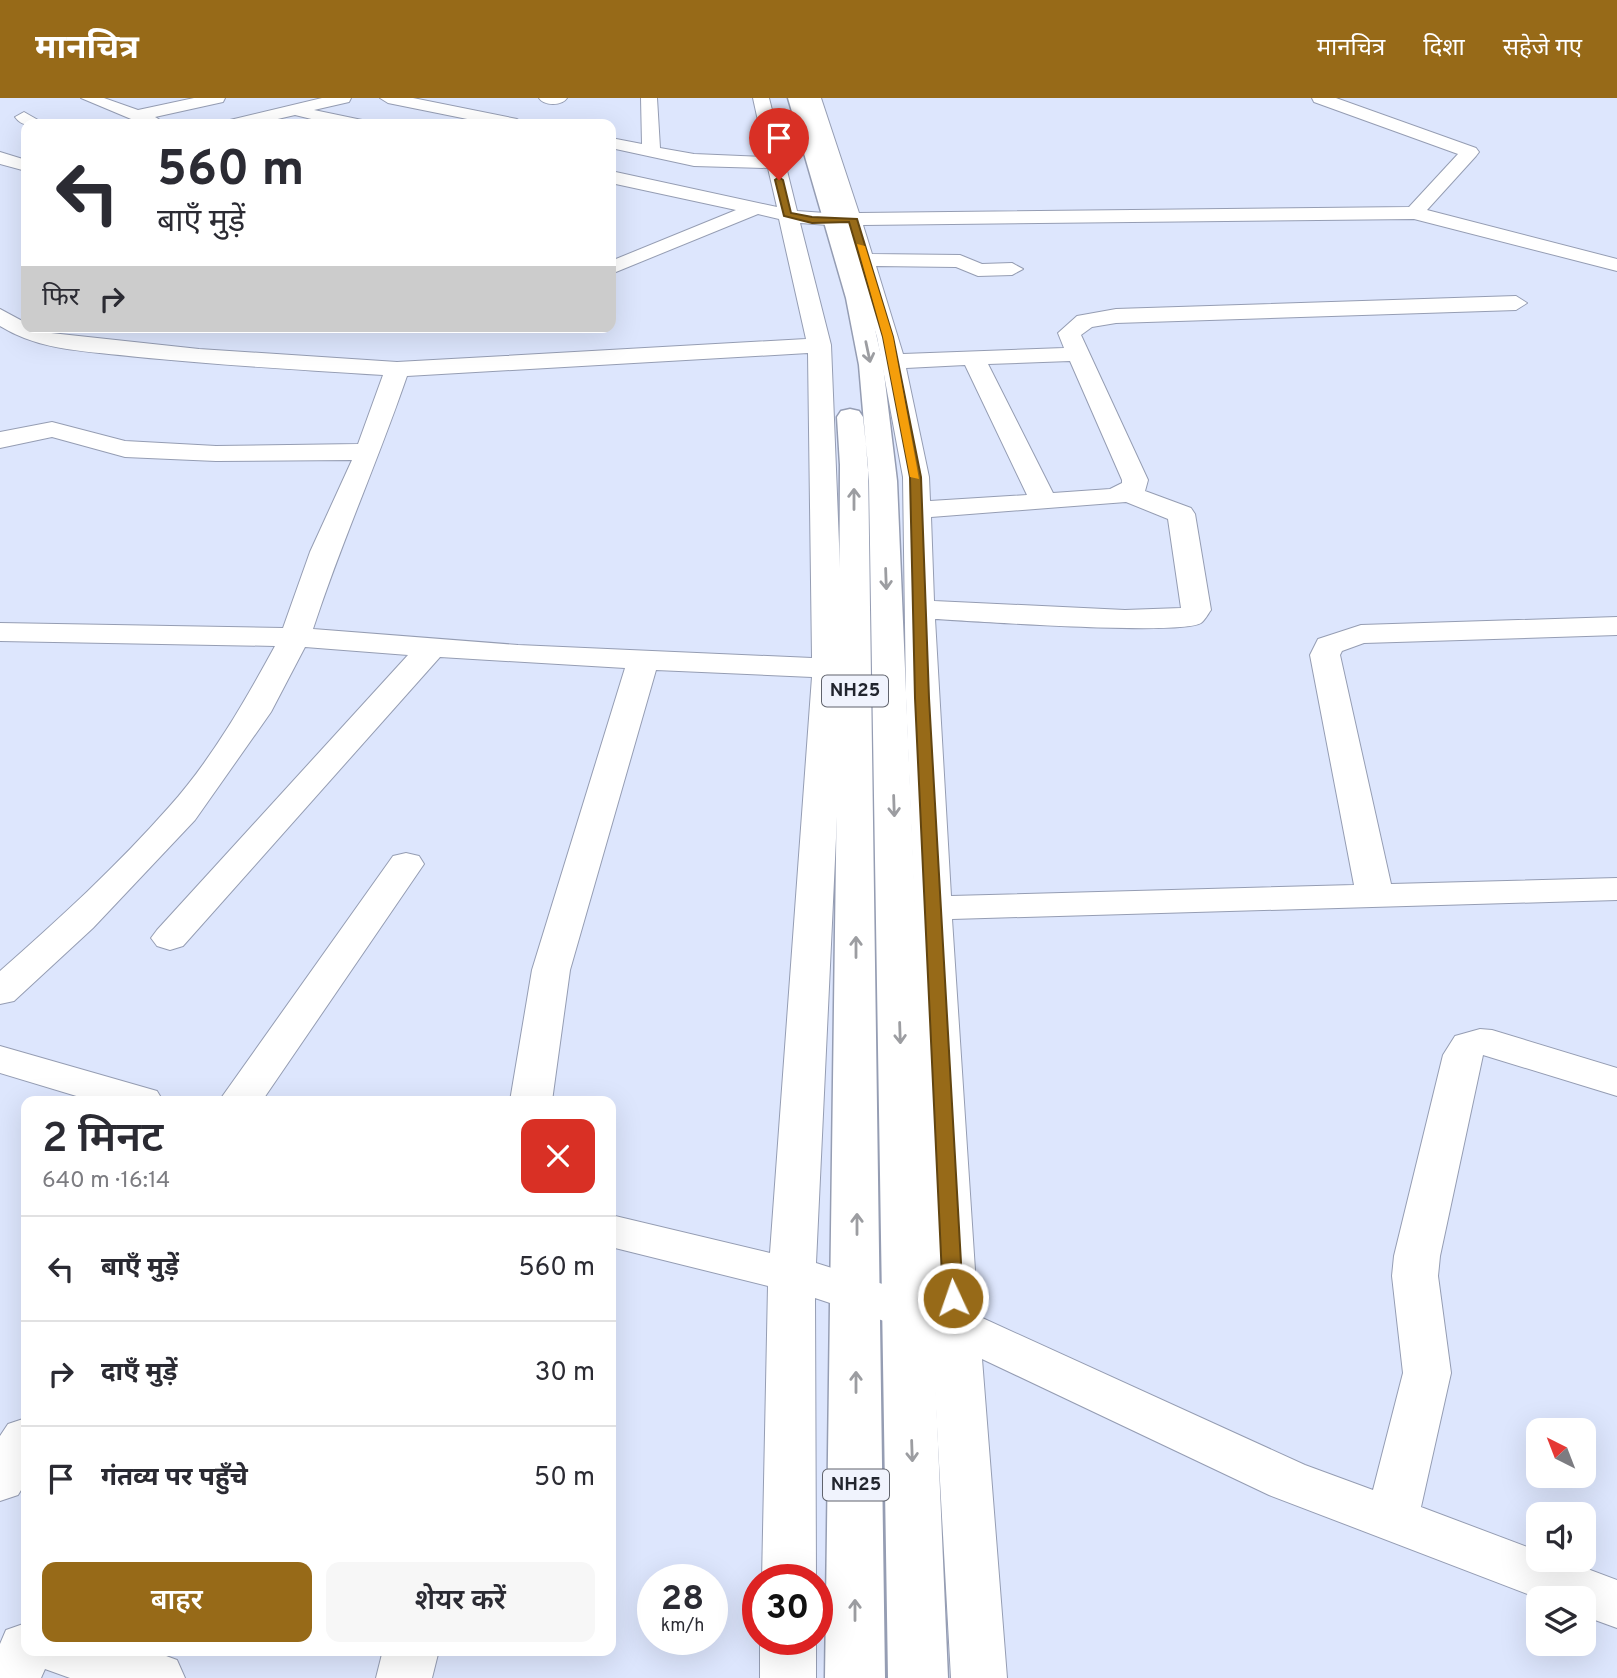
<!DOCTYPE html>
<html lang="hi">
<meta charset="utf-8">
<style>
:root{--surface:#fff;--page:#f7f7f7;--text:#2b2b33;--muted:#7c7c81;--line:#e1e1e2;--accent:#976a18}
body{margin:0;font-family:Overpass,"Noto Sans Devanagari",sans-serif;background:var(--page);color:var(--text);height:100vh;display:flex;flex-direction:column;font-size:26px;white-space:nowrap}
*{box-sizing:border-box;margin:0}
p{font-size:23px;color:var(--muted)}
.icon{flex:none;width:38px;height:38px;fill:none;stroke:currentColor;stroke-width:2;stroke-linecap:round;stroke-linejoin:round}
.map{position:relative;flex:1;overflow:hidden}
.drawer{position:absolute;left:21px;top:998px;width:595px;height:560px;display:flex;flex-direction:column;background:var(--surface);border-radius:14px;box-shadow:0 7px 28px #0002}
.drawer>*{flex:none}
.hud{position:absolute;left:21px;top:21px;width:595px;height:214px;border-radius:14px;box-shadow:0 7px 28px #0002;background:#fff;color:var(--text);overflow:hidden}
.needle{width:46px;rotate:318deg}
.controls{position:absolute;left:1526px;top:1320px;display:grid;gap:14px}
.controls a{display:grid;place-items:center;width:70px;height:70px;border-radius:14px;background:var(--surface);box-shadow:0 7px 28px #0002;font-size:35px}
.speed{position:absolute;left:637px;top:1466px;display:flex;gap:14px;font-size:35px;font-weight:700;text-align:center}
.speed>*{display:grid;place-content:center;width:91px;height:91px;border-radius:50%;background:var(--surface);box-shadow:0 7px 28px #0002;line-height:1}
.speed small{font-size:18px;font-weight:400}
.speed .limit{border:10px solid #d22;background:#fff;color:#111}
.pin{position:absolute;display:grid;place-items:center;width:60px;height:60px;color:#fff;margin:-72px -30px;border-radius:50% 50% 50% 0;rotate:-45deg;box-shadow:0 0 7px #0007}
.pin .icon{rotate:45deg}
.me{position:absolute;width:77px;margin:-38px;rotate:357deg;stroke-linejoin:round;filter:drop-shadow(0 0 5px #0008)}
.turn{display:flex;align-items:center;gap:24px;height:147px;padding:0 21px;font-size:32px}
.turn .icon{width:91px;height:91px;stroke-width:2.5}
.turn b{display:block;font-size:49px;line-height:60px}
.then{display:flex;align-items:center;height:66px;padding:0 21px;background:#0003;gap:14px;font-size:26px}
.round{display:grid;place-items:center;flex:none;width:74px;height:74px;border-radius:14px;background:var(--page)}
.head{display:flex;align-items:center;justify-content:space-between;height:119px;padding:0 21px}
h1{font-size:42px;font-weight:600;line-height:52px}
.action{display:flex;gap:14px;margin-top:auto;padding:14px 21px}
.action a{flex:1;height:80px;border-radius:14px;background:var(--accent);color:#fff;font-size:28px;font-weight:600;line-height:80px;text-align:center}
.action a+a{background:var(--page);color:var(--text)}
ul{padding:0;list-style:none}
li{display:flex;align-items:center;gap:21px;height:105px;padding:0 21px;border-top:2px solid var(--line)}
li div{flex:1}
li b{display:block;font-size:26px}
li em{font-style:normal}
header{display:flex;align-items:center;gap:42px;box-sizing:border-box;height:98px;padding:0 35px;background:var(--accent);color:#fff}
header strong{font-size:33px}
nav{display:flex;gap:38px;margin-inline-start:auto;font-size:24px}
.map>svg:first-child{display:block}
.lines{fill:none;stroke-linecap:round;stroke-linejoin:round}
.minor-casing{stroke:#959db3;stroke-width:2}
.highway-casing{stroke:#959db3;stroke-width:3}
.minor{fill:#fff;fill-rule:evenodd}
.highway{fill:#fff;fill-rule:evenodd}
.oneway{stroke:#9c9da1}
.route{fill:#976a18;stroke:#624510;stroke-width:2}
.slow{fill:#f59e0b}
.labels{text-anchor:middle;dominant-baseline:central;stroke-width:6;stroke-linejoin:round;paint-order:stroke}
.shield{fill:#f0f3fd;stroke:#60636c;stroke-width:2}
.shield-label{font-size:19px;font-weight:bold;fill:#22252e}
</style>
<header>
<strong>मानचित्र</strong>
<nav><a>मानचित्र</a><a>दिशा</a><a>सहेजे गए</a></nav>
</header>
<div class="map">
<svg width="1617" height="1580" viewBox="0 0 1617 1580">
<rect width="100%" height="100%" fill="#dde6fd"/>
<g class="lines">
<defs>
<path id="minor" d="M81 0H104L138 12 194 0H225L223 4 155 19 167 26H143Z
M322 0H351L349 4 314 12 362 22 365 26H332L295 17 256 26H227L230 22Z
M380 0H413L517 21 526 26H492L388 5Z
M539 0H567C562 8 544 8 539 0Z
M641 0H657L660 50 694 56 766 59 753 0H769L797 113 839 116 805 0H821L859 115 1409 109 1458 56 1314 4 1312 0H1336L1476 50 1479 54 1476 58 1427 112 1617 161V173L1414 121 863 127 872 156 960 157 982 166 1012 165 1023 171 1012 177 978 178 956 169 876 168 903 256 1064 250 1058 235 1077 218 1116 211 1516 198 1527 205 1516 212 1116 225 1092 229 1081 237 1148 382 1145 393 1191 410 1195 416 1211 512C1208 516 1205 522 1201 525 1181 538 973 523 935 521L951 798 1354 787 1310 557 1318 541 1361 527 1617 519V537L1364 545 1342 553 1340 557 1391 786 1617 780V802L952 821 978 1218 1305 1367 1373 1392 1403 1275 1392 1178 1394 1158 1443 957 1455 938 1480 931 1492 932 1617 970V998L1483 957 1440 1158 1438 1178 1451 1275 1421 1409 1538 1453V1461H1561L1617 1482V1530L1584 1518V1500H1538L1269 1397 982 1261 1007 1580H951L932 1239 815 1200 816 1482H762L768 1188 611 1149V1117L770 1155 812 579 656 572 570 872 552 1003H510L532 872 625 570 440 559 183 848 170 852 157 848 151 840 157 832 408 557 305 549 271 614 195 722 93 830 14 903 0 906V873C59 821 117 768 169 709 212 661 245 603 275 548L0 543V525L283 530 310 454 352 362 216 363 125 359 52 339 0 350V334L52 324 125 343 216 348 358 346 383 277C301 272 220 267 138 259 90 253 42 254 0 228V211L26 225V229L51 235 199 251 397 264 806 241 779 121 758 116 611 176V163L736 112 611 85V73L777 109 768 70 694 68 611 50V40L642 46ZM800 125 843 128 877 239 903 379 906 600 930 1201 816 1165 844 570 831 247ZM808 255 812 560 518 547 313 531C341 445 378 363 407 278ZM1070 263 1122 382V385L1110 391 1053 395 988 266ZM965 267 1027 397 930 403 929 379 906 270ZM1126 404 1168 421 1181 510 1125 512 934 503 931 419Z
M24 14 45 26C33 27 23 30 15 19Z
M0 54 26 62V73L0 66Z
M406 755 419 758 424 766 262 1003H219L393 758Z
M0 948 157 993 163 1003H93L0 975Z
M26 1320V1384L18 1397 0 1403V1338L8 1326Z
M26 1525V1552H150L177 1562 185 1580H70L45 1571 41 1580H0V1546L6 1532Z
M760 1542H816V1580H760Z
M383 1552H439L432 1580H376Z"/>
<path id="highway" d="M788 0H806L868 200 883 267 897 383 948 1580H888L869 383 859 267 846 200Z
M850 311 859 313 863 319 868 367 885 1580H825L839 535 840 367 837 319 841 313Z"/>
</defs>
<use href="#minor" class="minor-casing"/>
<use href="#highway" class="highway-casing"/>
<use href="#minor" class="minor"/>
<use href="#highway" class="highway"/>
</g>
<defs><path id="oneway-shaft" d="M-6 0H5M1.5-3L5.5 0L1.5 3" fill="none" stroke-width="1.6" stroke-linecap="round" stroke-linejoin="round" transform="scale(1.75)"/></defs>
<g class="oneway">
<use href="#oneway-shaft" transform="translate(868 254) rotate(78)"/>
<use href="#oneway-shaft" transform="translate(854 401) rotate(-90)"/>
<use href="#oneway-shaft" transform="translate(886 481) rotate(88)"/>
<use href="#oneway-shaft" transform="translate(894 708) rotate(88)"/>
<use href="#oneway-shaft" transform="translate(856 849) rotate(-90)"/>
<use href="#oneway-shaft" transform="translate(900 935) rotate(88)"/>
<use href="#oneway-shaft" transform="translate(857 1126) rotate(-90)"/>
<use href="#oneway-shaft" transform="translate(856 1284) rotate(-90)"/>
<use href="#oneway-shaft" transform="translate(912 1353) rotate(88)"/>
<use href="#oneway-shaft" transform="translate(855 1512) rotate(-90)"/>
</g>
<path class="route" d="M779 79 783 82 791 115 812 119 857 121 893 239 921 379 929 600 963 1200 960 1205H946L943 1200 915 600 910 379 883 239 849 124 812 125 784 118 775 82Z"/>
<path class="slow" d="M857 146 865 148 893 239 919 381 910 379 883 239Z"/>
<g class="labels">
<g class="shield">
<rect x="822" y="577.5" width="66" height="31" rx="5"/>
<rect x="823" y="1371.5" width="66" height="31" rx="5"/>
</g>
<g class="shield-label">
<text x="855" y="593">NH25</text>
<text x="856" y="1387">NH25</text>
</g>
</g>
</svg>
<div class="controls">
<a><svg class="needle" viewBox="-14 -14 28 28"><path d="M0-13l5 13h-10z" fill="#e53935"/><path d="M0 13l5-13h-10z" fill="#7c7c81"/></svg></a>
<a><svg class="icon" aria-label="sound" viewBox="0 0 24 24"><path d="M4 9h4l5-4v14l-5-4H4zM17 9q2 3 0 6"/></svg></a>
<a><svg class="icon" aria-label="layers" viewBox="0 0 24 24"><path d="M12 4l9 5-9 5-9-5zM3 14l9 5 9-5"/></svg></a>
</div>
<div class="speed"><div>28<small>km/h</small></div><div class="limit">30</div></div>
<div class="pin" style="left:779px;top:82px;background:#d93025"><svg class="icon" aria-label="arrive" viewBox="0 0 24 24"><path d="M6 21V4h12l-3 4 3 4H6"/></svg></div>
<svg class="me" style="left:953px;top:1200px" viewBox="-20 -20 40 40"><circle r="17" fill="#976a18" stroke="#fff" stroke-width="3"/><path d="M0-11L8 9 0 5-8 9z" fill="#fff"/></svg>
<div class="hud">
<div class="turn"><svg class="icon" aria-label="left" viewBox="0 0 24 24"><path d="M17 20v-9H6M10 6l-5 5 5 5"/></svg><div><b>560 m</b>बाएँ मुड़ें</div></div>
<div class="then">फिर<svg class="icon" aria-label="right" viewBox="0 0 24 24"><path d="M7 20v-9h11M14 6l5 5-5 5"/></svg></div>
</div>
<section class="drawer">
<div class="head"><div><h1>2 मिनट</h1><p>640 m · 16:14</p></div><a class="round" style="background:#d93025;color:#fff"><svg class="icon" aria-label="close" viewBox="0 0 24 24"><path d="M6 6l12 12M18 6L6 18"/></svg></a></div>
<ul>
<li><svg class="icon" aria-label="left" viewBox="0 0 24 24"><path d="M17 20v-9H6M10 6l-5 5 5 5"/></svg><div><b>बाएँ मुड़ें</b></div><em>560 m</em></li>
<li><svg class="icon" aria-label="right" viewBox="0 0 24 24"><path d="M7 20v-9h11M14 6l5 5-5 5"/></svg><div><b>दाएँ मुड़ें</b></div><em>30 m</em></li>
<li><svg class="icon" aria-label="arrive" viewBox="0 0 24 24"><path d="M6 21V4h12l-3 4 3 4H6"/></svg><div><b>गंतव्य पर पहुँचे</b></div><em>50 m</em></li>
</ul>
<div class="action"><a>बाहर</a><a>शेयर करें</a></div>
</section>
</div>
